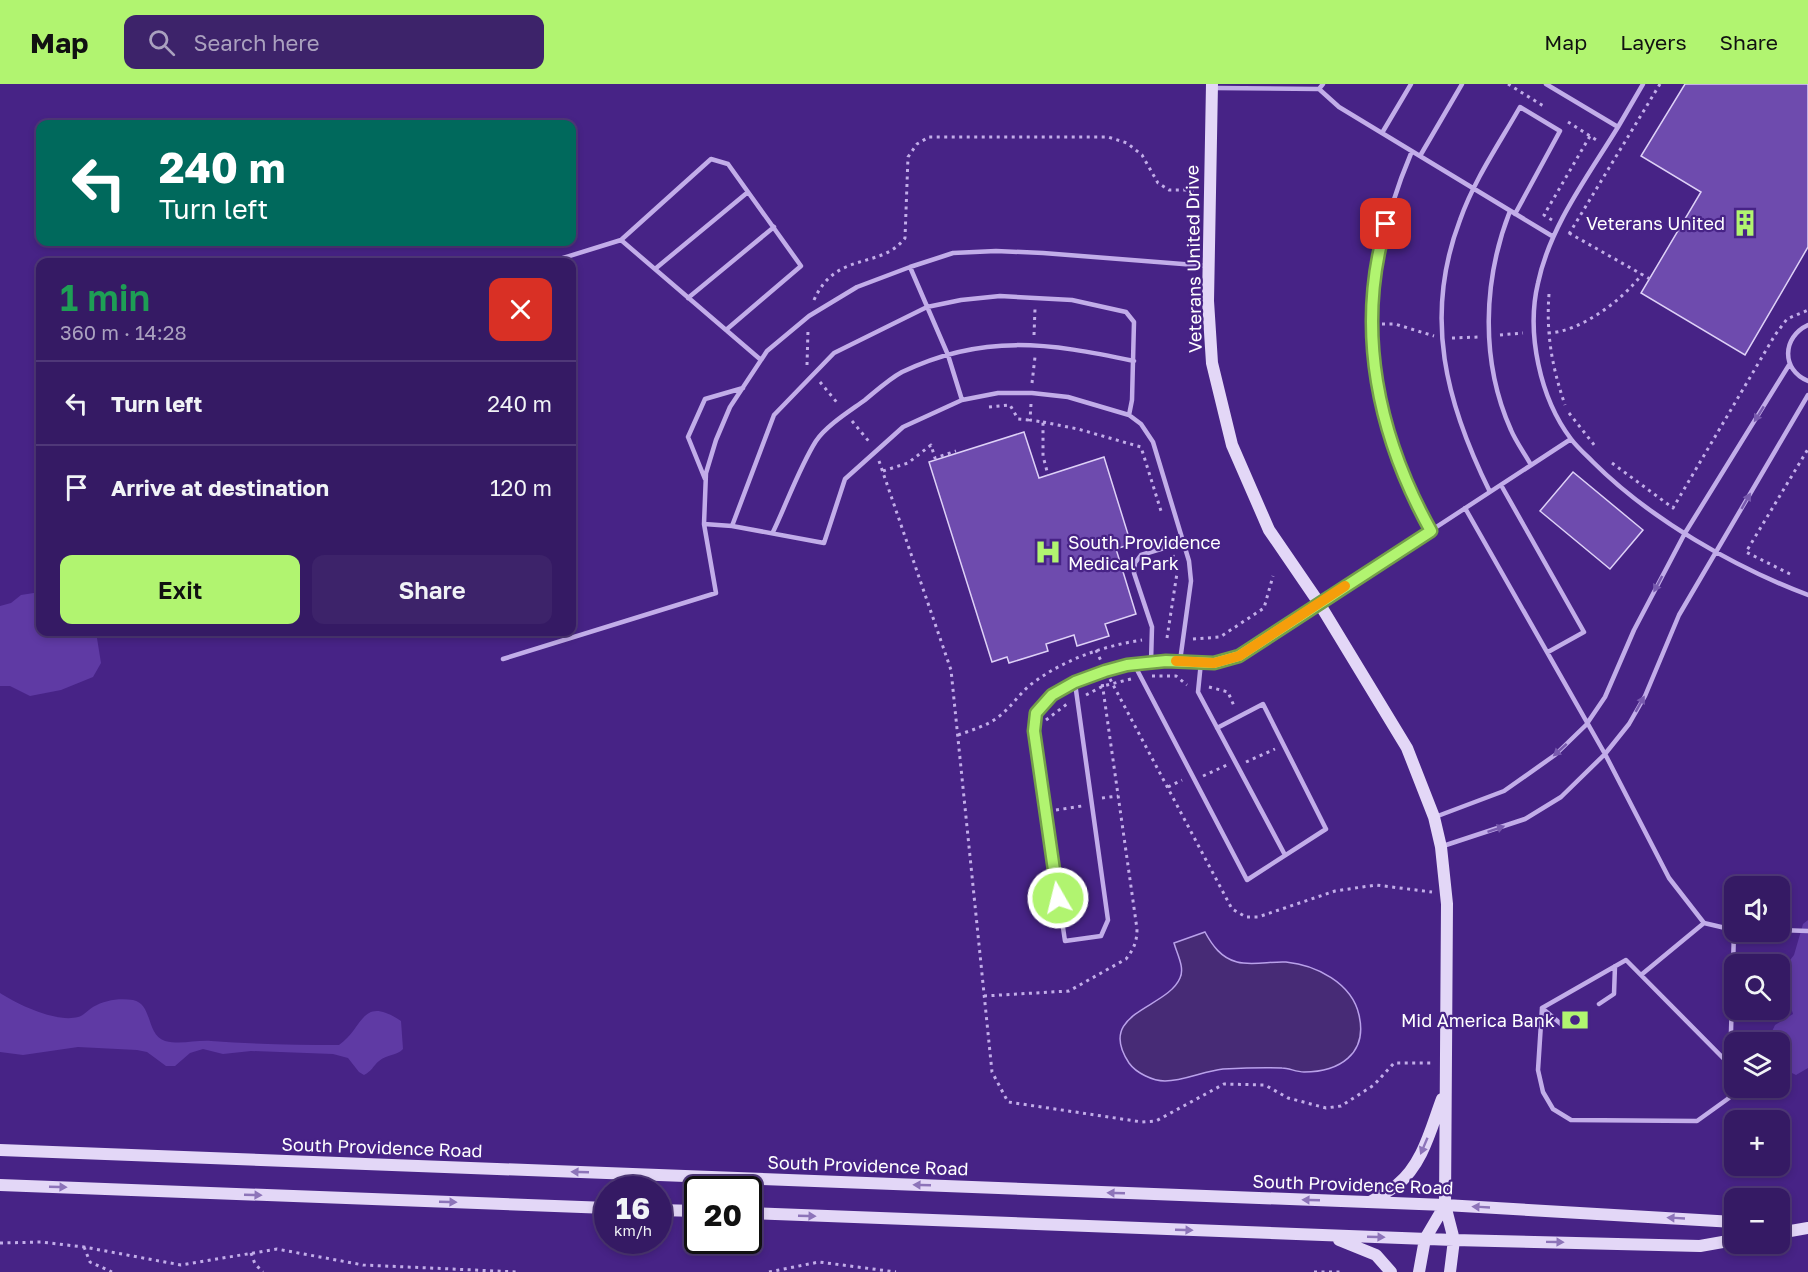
<!DOCTYPE html>
<meta charset="utf-8">
<style>
:root{--surface:#351a64;--page:#3d236a;--text:#f1f3f6;--muted:#aaa1bf;--line:#4f3878;--accent:#b1f470}
body{margin:0;font-family:"Golos Text",sans-serif;background:var(--page);color:var(--text);height:100vh;display:flex;flex-direction:column;font-size:22px;white-space:nowrap}
*{box-sizing:border-box;margin:0}
p{font-size:20px;color:var(--muted)}
.icon{flex:none;width:33px;height:33px;fill:none;stroke:currentColor;stroke-width:2;stroke-linecap:round;stroke-linejoin:round}
.map{position:relative;flex:1;overflow:hidden}
.panel{position:absolute;left:36px;top:174px;width:540px;height:378px;display:flex;flex-direction:column;background:var(--surface);border-radius:12px;box-shadow:0 3px 9px #0003,0 0 0 2px var(--line)}
.panel>*{flex:none}
.hud{position:absolute;left:36px;top:36px;width:540px;height:126px;border-radius:12px;box-shadow:0 3px 9px #0003,0 0 0 2px var(--line);background:#00695c;color:#fff;overflow:hidden}
.tools{position:absolute;left:1724px;top:792px;display:grid;gap:12px}
.tools a{display:grid;place-items:center;width:66px;height:66px;border-radius:12px;background:var(--surface);box-shadow:0 3px 9px #0003,0 0 0 2px var(--line);font-size:30px}
.speed{position:absolute;left:594px;top:1092px;display:flex;gap:12px;font-size:30px;font-weight:700;text-align:center}
.speed>*{display:grid;place-content:center;width:78px;height:78px;border-radius:50%;background:var(--surface);box-shadow:0 3px 9px #0003,0 0 0 2px var(--line);line-height:1}
.speed small{font-size:15px;font-weight:400}
.speed .limit{border:3px solid #111;border-radius:9px;background:#fff;color:#111}
.pin{position:absolute;display:grid;place-items:center;width:51px;height:51px;color:#fff;margin:-26px;border-radius:12px;box-shadow:0 3px 9px #0006}
.me{position:absolute;width:66px;margin:-33px;rotate:352deg;stroke-linejoin:round;filter:drop-shadow(0 0 4px #0008)}
.turn{display:flex;align-items:center;gap:21px;height:126px;padding:0 24px;font-size:27px}
.turn .icon{width:78px;height:78px;stroke-width:2.5}
.turn b{display:block;font-size:42px;line-height:51px}
.round{display:grid;place-items:center;flex:none;width:63px;height:63px;border-radius:12px;background:var(--page)}
.summary{display:flex;align-items:center;justify-content:space-between;height:102px;padding:0 24px}
h1{font-size:36px;font-weight:600;line-height:45px;color:#1e9e55}
.cta{display:flex;gap:12px;margin-top:auto;padding:12px 24px}
.cta a{flex:1;height:69px;border-radius:12px;background:var(--accent);color:#111;font-size:24px;font-weight:600;line-height:69px;text-align:center}
.cta a+a{background:var(--page);color:var(--text)}
ul{padding:0;list-style:none}
li{display:flex;align-items:center;gap:18px;height:84px;padding:0 24px;border-top:2px solid var(--line)}
li div{flex:1}
li b{display:block;font-size:22px}
li em{font-style:normal}
header{display:flex;align-items:center;gap:36px;box-sizing:border-box;height:84px;padding:0 30px;background:var(--accent);color:#111}
header strong{font-size:28px}
nav{display:flex;gap:33px;margin-inline-start:auto;font-size:21px}
.search{width:420px;height:54px;background:var(--page);display:flex;align-items:center;gap:15px;box-sizing:border-box;padding:0 21px;border-radius:12px;color:var(--muted);font-size:22px}
.map>svg:first-child{display:block}
.green{fill:#5f3aa4}
.water{fill:#472b76;stroke:#b9a1ea;stroke-width:1.5}
.building{fill:#6e4bae;stroke:#ded1f7;stroke-width:1.5}
.lines{fill:none;stroke-linecap:round;stroke-linejoin:round}
.path{stroke:#c2ade9;stroke-width:3;stroke-dasharray:3 4.5;stroke-linecap:butt}
.lane{stroke:#c2ade9;stroke-width:4.5}
.secondary{stroke:#e3d7f7;stroke-width:12}
.oneway{fill:#785aae}
.oneway2{fill:#8d74b9}
.route-casing{stroke:#739f49;stroke-width:15}
.route{stroke:#b1f470;stroke-width:10}
.slow{stroke:#f59e0b;stroke-width:10}
.labels{text-anchor:middle;dominant-baseline:central;stroke-width:4.5;stroke-linejoin:round;paint-order:stroke}
.poi-label{font-size:18px;fill:#fff;stroke:#472386;text-anchor:end}
.street-label{font-size:18px;fill:#fff;stroke:#472386}
</style>
<header>
<strong>Map</strong>
<div class="search"><svg class="icon" aria-label="search" viewBox="0 0 24 24"><circle cx="10" cy="10" r="6"/><path d="M15 15l6 6"/></svg>Search here</div>
<nav><a>Map</a><a>Layers</a><a>Share</a></nav>
</header>
<div class="map">
<svg width="1808" height="1188" viewBox="0 0 1808 1188">
<rect width="100%" height="100%" fill="#472386"/>
<path class="green" d="M40 508V548H96L101 579 93 593 61 606 30 612 10 602H0V522L11 519 21 511Z
M1808 836V984L1796 991 1780 983 1779 958H1768V956L1775 941 1793 930 1786 908 1787 894 1783 885 1794 871 1803 840Z
M0 909C17 920 56 939 78 933 83 932 88 926 93 923 105 916 119 914 133 916 153 920 146 951 165 957 181 961 195 956 211 957 254 960 296 961 339 961 364 944 361 910 401 937L403 965C397 972 387 970 379 977 373 982 372 987 364 991L359 988 348 974 333 970 251 967 223 970 203 965 190 969 175 982H166L147 968 137 966 78 963 23 971 0 968Z"/>
<path class="water" d="M1205 848C1212 861 1221 874 1237 878 1252 882 1271 877 1286 878 1316 881 1352 899 1359 931 1368 970 1339 988 1304 988 1296 988 1289 984 1282 984 1263 983 1242 984 1223 985 1204 987 1184 997 1165 997 1153 997 1136 989 1129 979 1095 928 1167 925 1180 894 1185 884 1177 870 1174 859Z"/>
<path class="building" d="M1685 0H1808V163L1745 271 1641 209 1701 108 1641 72Z
M1024 348 1039 394 1104 373 1131 460 1116 465 1136 530 1105 540 1109 552 1077 562 1074 551 1046 560 1048 567 1009 579 1007 573 992 578 929 378Z
M1573 388 1643 446 1610 485 1540 427Z"/>
<g class="lines">
<path class="path" d="M1508 0 1545 23
M1568 38 1598 57
M1552 136 1544 131 1590 52
M1569 149 1650 195
M1569 150 1660 0
M1549 210C1546 250 1552 283 1565 321
M814 216C836 166 881 186 905 154L908 73 917 60 929 53H1108L1127 59 1142 71 1158 99 1169 106H1197
M1382 240H1395L1434 252
M1548 249C1580 248 1623 216 1642 190
M1034 251 1035 225
M1500 251 1523 249
M1452 254 1478 253
M807 281 808 246
M820 298 839 321
M1032 299 1035 273
M1031 320 1030 336 1043 338V372L1048 391
M989 323 1010 321 1018 335 1030 336
M1569 329 1595 362
M852 337 871 360
M1043 338 1078 345 1141 363 1161 427
M879 377 951 586 992 988 1008 1018 1142 1038 1156 1037 1224 1000 1265 1001 1288 1014 1326 1024 1341 1022 1374 1001 1394 979H1432
M1612 379 1673 424 1775 251 1787 235 1808 226
M883 387 908 379 931 361 935 374 956 367
M1790 490 1746 468 1808 365
M1167 554 1177 489 1173 471
M1193 555 1220 553 1264 524 1273 492
M1096 566 1102 579
M1152 592H1176L1187 601
M1110 595 1232 825 1246 833H1258L1335 807 1376 801 1432 808
M1209 603 1228 608 1234 622
M1086 611 1103 602 1131 595
M1046 636 1067 620
M958 651C972 646 986 642 997 634 1011 624 1020 608 1034 598 1066 575 1103 562 1142 556
M1246 678 1275 665
M1203 692 1227 681
M1168 703 1182 696
M1102 714 1118 712
M1056 726 1082 722
M984 912 1069 907 1126 875C1134 865 1137 857 1137 845L1102 598
M0 1159 41 1158 84 1163 181 1181 277 1165 363 1181 518 1188
M84 1163 90 1178 112 1188
M251 1169 255 1180 263 1188
M769 1188 819 1178 896 1188
M1314 1188H1344"/>
<path class="lane" d="M1546 0 1618 43C1588 92 1550 142 1538 199 1526 249 1540 314 1571 355 1577 363 1586 371 1593 378 1650 435 1734 483 1808 511
M1215 4 1319 5 1323 0
M1319 5 1339 23 1552 152
M1618 43 1643 0
M1382 49 1411 0
M1412 67C1355 201 1359 319 1431 447
M1420 72 1462 0
M1510 127C1483 196 1480 277 1511 346 1516 358 1525 370 1531 381
M550 178 621 156
M910 183 948 271 962 316
M655 185 748 108
M688 214 774 143
M1808 241C1782 253 1781 286 1808 297
M726 246 801 182 728 80 711 75 621 156C668 196 714 236 761 276
M1129 331 1068 313 1032 309H998L962 316 903 343 845 395 824 459 732 442 774 331 834 269 927 223 961 216 1000 212 1072 216 1126 228 1134 238 1132 316 1129 331 1141 340 1153 358 1189 477 1191 497 1180 577
M705 395 688 353 705 315 743 304
M1501 401 1584 548 1548 568
M1490 408C1446 319 1423 233 1460 136 1474 96 1499 60 1520 23L1560 47 1515 130
M1465 424 1605 670 1669 794 1704 839
M704 440 732 442
M773 448C786 421 800 382 816 357 827 341 850 327 865 316 876 307 889 295 902 288 983 249 1049 259 1134 277
M503 575 716 509 704 440 706 389 716 356 730 323 767 267 809 232 857 203 910 183 953 169 996 167 1043 169 1208 182
M1151 578 1152 543 1134 489 1135 479 1141 471 1184 458
M1201 578 1198 608 1285 771
M1134 580 1247 796 1326 745 1263 620 1217 644
M1075 599 1108 836 1101 852 1065 857 1034 647 1036 629 1052 611 1075 599 1105 587 1127 581 1166 577 1214 579 1239 572 1571 355
M1435 733 1504 707 1555 671 1586 641 1605 613 1634 546 1685 449 1789 281
M1443 762 1525 735 1561 713 1605 670 1629 640 1645 612 1679 531 1808 311
M1779 846 1808 847
M1641 891 1704 839 1734 846
M1599 920 1614 910 1615 882
M1542 924 1561 940 1569 936
M1730 981 1626 876 1542 924 1538 986 1543 1008 1553 1025 1571 1036 1697 1037 1729 1014 1734 848"/>
<path class="secondary" d="M1212 0 1208 217 1212 279 1232 361 1269 446 1319 519 1407 664 1434 733 1441 763 1447 820 1445 1121 1454 1156 1450 1188
M0 1066 1445 1121 1734 1138
M0 1101 608 1124
M1370 1118C1379 1113 1389 1107 1397 1101 1423 1080 1431 1044 1442 1015
M658 1126 698 1127
M748 1129 1454 1156 1700 1162 1734 1156
M1779 1149 1808 1144
M1339 1156 1376 1171 1391 1188
M1419 1188 1425 1155 1445 1121"/>
</g>
<defs><path id="oneway-solid" d="M-6-.8H1V-3.2L6.5 0L1 3.2V.8H-6Z" transform="scale(1.5)"/></defs>
<g class="oneway">
<use href="#oneway-solid" transform="translate(1759 330) rotate(122)"/>
<use href="#oneway-solid" transform="translate(1746 417) rotate(-60)"/>
<use href="#oneway-solid" transform="translate(1658 500) rotate(118)"/>
<use href="#oneway-solid" transform="translate(1640 620) rotate(-61)"/>
<use href="#oneway-solid" transform="translate(1560 666) rotate(138)"/>
<use href="#oneway-solid" transform="translate(1496 745) rotate(-19)"/>
</g>
<g class="oneway2">
<use href="#oneway-solid" transform="translate(1424 1062) rotate(113)"/>
<use href="#oneway-solid" transform="translate(580 1088) rotate(-178)"/>
<use href="#oneway-solid" transform="translate(922 1101) rotate(-178)"/>
<use href="#oneway-solid" transform="translate(58 1103) rotate(2)"/>
<use href="#oneway-solid" transform="translate(1116 1109) rotate(-178)"/>
<use href="#oneway-solid" transform="translate(253 1111) rotate(2)"/>
<use href="#oneway-solid" transform="translate(1311 1116) rotate(-178)"/>
<use href="#oneway-solid" transform="translate(448 1118) rotate(2)"/>
<use href="#oneway-solid" transform="translate(1481 1123) rotate(-177)"/>
<use href="#oneway-solid" transform="translate(807 1132) rotate(2)"/>
<use href="#oneway-solid" transform="translate(1676 1134) rotate(-177)"/>
<use href="#oneway-solid" transform="translate(1184 1146) rotate(2)"/>
<use href="#oneway-solid" transform="translate(1376 1153) rotate(2)"/>
<use href="#oneway-solid" transform="translate(1555 1158) rotate(1)"/>
</g>
<g class="lines">
<defs>
<path id="route" d="M1058 814 1034 647 1036 629 1052 611 1075 598 1105 587 1127 581 1166 577 1214 579 1239 572 1431 447C1378 352 1355 246 1386 140"/>
</defs>
<use href="#route" class="route-casing"/>
<use href="#route" class="route"/>
<path class="slow" d="M1176 577 1214 579 1239 572 1345 502"/>
</g>
<defs>
<symbol id="building-bare" viewBox="-9 -9 18 18"><path d="M-4-6H4V6H1V3H-1V6H-4ZM-2.5-4.3h1.7v1.8h-1.7ZM.8-4.3h1.7v1.8H.8ZM-2.5-1h1.7V.8h-1.7ZM.8-1h1.7V.8H.8Z" fill="#b1f470" stroke="#472386" stroke-width="2.5" paint-order="stroke"/></symbol>
<symbol id="hospital-bare" viewBox="-9 -9 18 18"><path d="M-5-5h3v3.5h4V-5h3V5h-3V1.5h-4V5h-3Z" fill="#b1f470" stroke="#472386" stroke-width="2.5" paint-order="stroke"/></symbol>
<symbol id="bank-bare" viewBox="-9 -9 18 18"><path d="M-6-4H6V4H-6ZM0-2.3a2.3 2.3 0 1 0 0 4.6a2.3 2.3 0 1 0 0-4.6Z" fill="#b1f470" stroke="#472386" stroke-width="2.5" paint-order="stroke"/></symbol>
</defs>
<g fill-rule="evenodd">
<use href="#building-bare" x="1726" y="120" width="38" height="38"/>
<use href="#hospital-bare" x="1029" y="449" width="38" height="38"/>
<use href="#bank-bare" x="1556" y="917" width="38" height="38"/>
</g>
<g class="labels">
<g class="poi-label">
<text x="1725" y="139">Veterans United</text>
<text x="1068" y="458" text-anchor="start">South Providence<tspan x="1068" dy="21">Medical Park</tspan></text>
<text x="1555" y="936">Mid America Bank</text>
</g>
<g class="street-label">
<text transform="translate(1193 175) rotate(-91)">Veterans United Drive</text>
<text transform="translate(382 1063) rotate(2)">South Providence Road</text>
<text transform="translate(868 1081) rotate(2)">South Providence Road</text>
<text transform="translate(1353 1100) rotate(2)">South Providence Road</text>
</g>
</g>
</svg>
<div class="tools">
<a><svg class="icon" aria-label="sound" viewBox="0 0 24 24"><path d="M4 9h4l5-4v14l-5-4H4zM17 9q2 3 0 6"/></svg></a>
<a><svg class="icon" aria-label="search" viewBox="0 0 24 24"><circle cx="10" cy="10" r="6"/><path d="M15 15l6 6"/></svg></a>
<a><svg class="icon" aria-label="layers" viewBox="0 0 24 24"><path d="M12 4l9 5-9 5-9-5zM3 14l9 5 9-5"/></svg></a>
<a>+</a>
<a>−</a>
</div>
<div class="speed"><div>16<small>km/h</small></div><div class="limit">20</div></div>
<div class="pin" style="left:1386px;top:140px;background:#d93025"><svg class="icon" aria-label="arrive" viewBox="0 0 24 24"><path d="M6 21V4h12l-3 4 3 4H6"/></svg></div>
<svg class="me" style="left:1058px;top:814px" viewBox="-20 -20 40 40"><circle r="17" fill="#b1f470" stroke="#fff" stroke-width="3"/><path d="M0-11L8 9 0 5-8 9z" fill="#fff"/></svg>
<div class="hud">
<div class="turn"><svg class="icon" aria-label="left" viewBox="0 0 24 24"><path d="M17 20v-9H6M10 6l-5 5 5 5"/></svg><div><b>240 m</b>Turn left</div></div>
</div>
<section class="panel">
<div class="summary"><div><h1>1 min</h1><p>360 m · 14:28</p></div><a class="round" style="background:#d93025;color:#fff"><svg class="icon" aria-label="close" viewBox="0 0 24 24"><path d="M6 6l12 12M18 6L6 18"/></svg></a></div>
<ul>
<li><svg class="icon" aria-label="left" viewBox="0 0 24 24"><path d="M17 20v-9H6M10 6l-5 5 5 5"/></svg><div><b>Turn left</b></div><em>240 m</em></li>
<li><svg class="icon" aria-label="arrive" viewBox="0 0 24 24"><path d="M6 21V4h12l-3 4 3 4H6"/></svg><div><b>Arrive at destination</b></div><em>120 m</em></li>
</ul>
<div class="cta"><a>Exit</a><a>Share</a></div>
</section>
</div>
